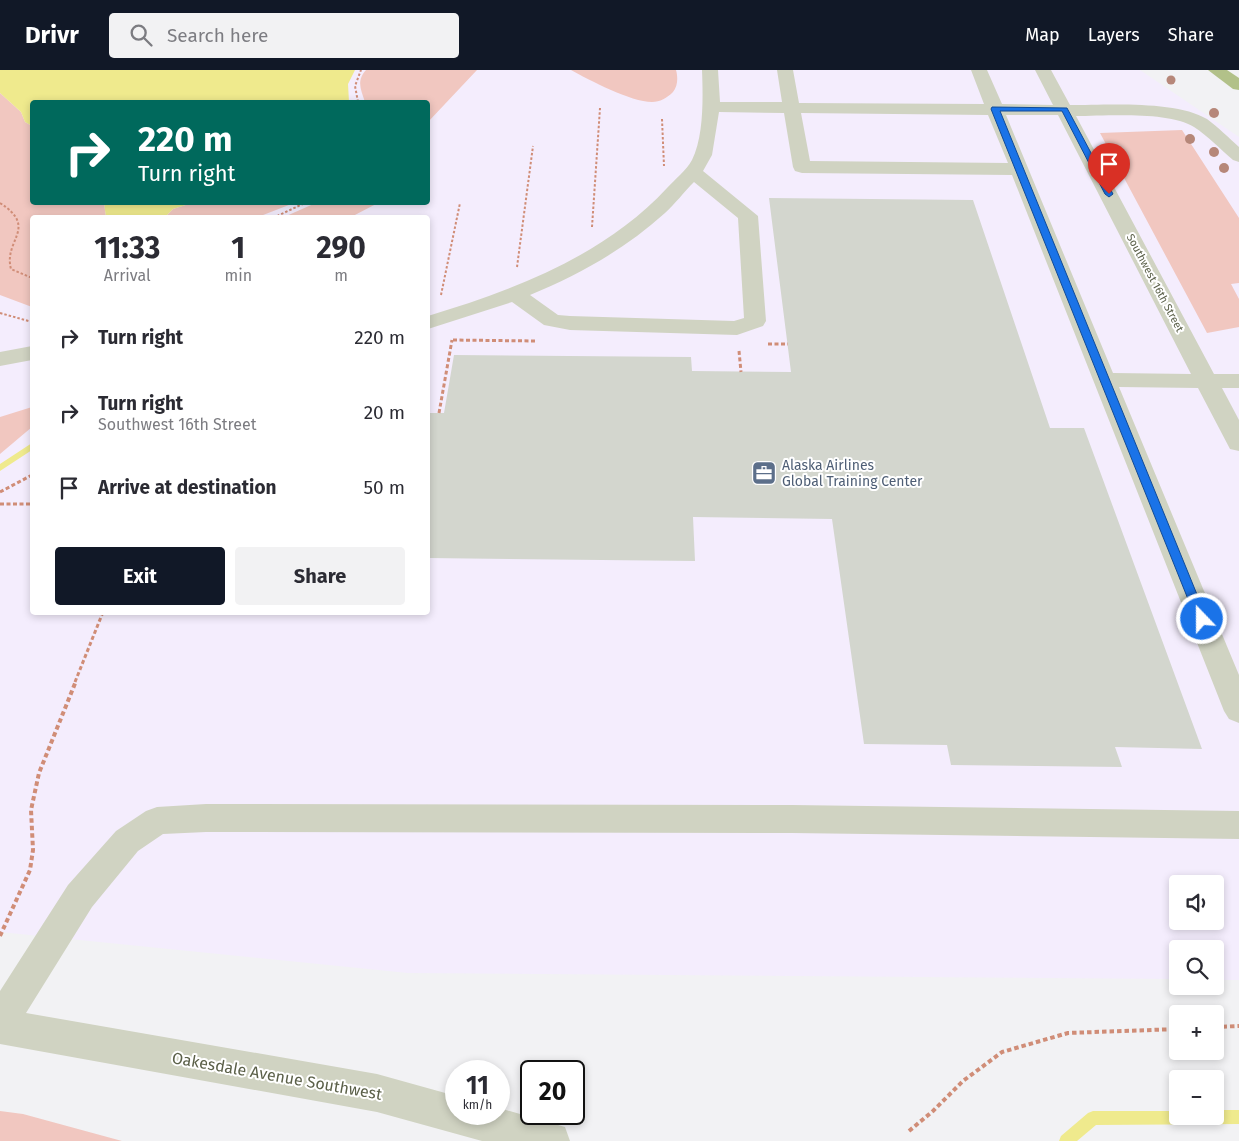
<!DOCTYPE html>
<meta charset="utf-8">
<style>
:root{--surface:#fff;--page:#f2f2f3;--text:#2b2b33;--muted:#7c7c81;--accent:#111827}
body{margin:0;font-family:"Fira Sans",sans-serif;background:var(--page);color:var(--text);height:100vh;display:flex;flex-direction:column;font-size:19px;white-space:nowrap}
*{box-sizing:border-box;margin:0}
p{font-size:16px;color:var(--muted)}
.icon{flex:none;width:28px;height:28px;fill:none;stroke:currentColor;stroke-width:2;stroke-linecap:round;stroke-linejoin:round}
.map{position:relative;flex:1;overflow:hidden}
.side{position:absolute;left:30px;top:145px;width:400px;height:400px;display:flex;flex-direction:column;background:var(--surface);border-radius:5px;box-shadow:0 2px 8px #0003}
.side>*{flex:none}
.top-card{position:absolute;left:30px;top:30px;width:400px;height:105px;border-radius:5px;box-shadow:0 2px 8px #0003;background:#00695c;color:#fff;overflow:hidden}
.fabs{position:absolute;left:1169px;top:805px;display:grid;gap:10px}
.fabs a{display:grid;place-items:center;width:55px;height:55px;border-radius:5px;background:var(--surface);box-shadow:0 2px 8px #0003;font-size:25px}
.speed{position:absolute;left:445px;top:990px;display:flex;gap:10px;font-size:25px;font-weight:700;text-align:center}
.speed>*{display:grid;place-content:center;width:65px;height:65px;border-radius:50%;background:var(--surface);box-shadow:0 2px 8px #0003;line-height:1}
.speed small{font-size:12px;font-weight:400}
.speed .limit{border:2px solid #111;border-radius:8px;background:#fff;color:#111}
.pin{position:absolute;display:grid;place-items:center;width:42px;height:42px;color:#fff;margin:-51px -21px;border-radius:50% 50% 50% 0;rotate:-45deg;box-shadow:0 0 5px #0007}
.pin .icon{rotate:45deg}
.me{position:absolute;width:55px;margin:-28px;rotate:338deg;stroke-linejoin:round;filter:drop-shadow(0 0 4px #0008)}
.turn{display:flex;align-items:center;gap:18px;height:105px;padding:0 25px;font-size:22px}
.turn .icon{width:65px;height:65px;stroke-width:2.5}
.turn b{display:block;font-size:35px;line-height:42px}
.eta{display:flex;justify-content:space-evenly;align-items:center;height:85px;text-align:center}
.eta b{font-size:30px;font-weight:700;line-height:35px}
.action{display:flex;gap:10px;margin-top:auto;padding:10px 25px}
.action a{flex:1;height:58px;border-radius:5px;background:var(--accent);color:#fff;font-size:20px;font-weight:700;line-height:58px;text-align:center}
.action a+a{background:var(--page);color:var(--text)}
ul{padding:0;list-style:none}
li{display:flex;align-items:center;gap:15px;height:75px;padding:0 25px}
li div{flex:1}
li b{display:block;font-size:19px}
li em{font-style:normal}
header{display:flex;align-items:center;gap:30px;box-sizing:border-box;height:70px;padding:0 25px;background:var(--accent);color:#fff}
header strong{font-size:24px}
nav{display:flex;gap:28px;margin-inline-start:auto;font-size:18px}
.search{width:350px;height:45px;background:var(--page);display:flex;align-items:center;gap:12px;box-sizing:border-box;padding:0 18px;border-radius:5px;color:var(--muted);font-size:19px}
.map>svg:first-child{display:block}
.commercial{fill:#f4edfd;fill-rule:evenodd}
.green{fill:#f1c7c0}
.water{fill:#efea8d}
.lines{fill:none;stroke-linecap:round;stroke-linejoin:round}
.stream{fill:#efea8d;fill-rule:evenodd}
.building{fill:#d3d6ce}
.path-far2{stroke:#d08d77;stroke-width:2;stroke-dasharray:2.5 2;stroke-linecap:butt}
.path-far1{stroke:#d08d77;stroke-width:3;stroke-dasharray:4 2.5;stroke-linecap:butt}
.path{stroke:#d08d77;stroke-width:4;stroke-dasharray:4.5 3;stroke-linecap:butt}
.minor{fill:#d0d3c2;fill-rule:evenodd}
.highway{fill:#b2c189;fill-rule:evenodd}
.tree{fill:#b68779}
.route{fill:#1a73e8;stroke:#114b97}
.labels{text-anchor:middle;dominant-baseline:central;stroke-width:4;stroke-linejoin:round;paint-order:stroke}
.far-street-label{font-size:11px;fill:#5b6049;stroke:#fff}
.service-label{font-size:14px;fill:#4e5e75;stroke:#fff;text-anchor:start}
.near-street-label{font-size:16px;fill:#5b6049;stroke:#fff}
</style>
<header>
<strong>Drivr</strong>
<div class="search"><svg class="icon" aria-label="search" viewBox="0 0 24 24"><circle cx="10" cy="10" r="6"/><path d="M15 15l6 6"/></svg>Search here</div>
<nav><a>Map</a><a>Layers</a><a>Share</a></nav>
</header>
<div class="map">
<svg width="1239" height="1071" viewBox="0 0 1239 1071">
<rect width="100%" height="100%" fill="#f2f2f4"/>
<path class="commercial" d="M0 0H1140L1239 67V910H1215V879H1178L1177 909 408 903 0 862ZM32 32H428V132H32ZM32 148H428V542H32ZM1178 814H1215V851H1178Z"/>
<path class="green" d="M366 0H477L428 52V32H365C361 20 356 11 366 0Z
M571 0H676C678 7 678 16 673 22 667 28 660 32 652 32 631 32 589 10 571 0Z
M0 23 21 42 25 52 32 56V132L104 133 106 147 32 148V237L0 225Z
M1182 60 1239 148V213L1231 214 1239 229V257L1207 263 1100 63Z
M318 132H378V133L351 147H284Z
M192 133H294L258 147 164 148 173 139Z
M32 337V357L0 384V347Z
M0 1041 23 1044 122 1071H0Z"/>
<path class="water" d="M0 0H355L348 14 349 32H32V56L25 52 21 42 0 23Z
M104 133 105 132 192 133 173 139 164 148 106 147Z"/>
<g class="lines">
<path class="stream" d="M32 373V380L0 401V394Z
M1215 1040H1239V1054L1096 1055 1077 1071H1059L1061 1066 1088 1043 1093 1041H1178V1046H1215Z"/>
</g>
<path class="building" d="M769 128 973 130 1050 358H1084L1202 679 1115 677 1122 697 951 695 947 675 864 674 832 449 693 447 695 491 428 488V343H444L454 285 691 287 692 301 791 302Z"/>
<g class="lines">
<path class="path-far2" d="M358 32 355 16 361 0
M662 49 664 96
M0 133C39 158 3 170 11 199L32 208
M273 148 307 132
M592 157 600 38
M517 197 533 76
M441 225 460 133
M0 243 32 252"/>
<path class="path-far1" d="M453 270 536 271
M768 274H788
M739 281 741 302
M439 343 452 270
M0 422 32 405
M0 434H32
M75 612 103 542"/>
<path class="path" d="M0 866 30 800 33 780 31 740 39 703 76 611
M1215 957 1239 956
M909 1061 933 1041 963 1011 1002 982 1068 963 1178 959"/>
<path class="minor" d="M702 0H718L720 32H782L777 0H793L799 33 984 34 971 0H987L1002 34 1053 35 1035 0H1051L1070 35C1106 35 1176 30 1207 49 1218 57 1229 68 1239 77V92L1233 90C1220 79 1208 66 1194 57 1169 41 1106 46 1076 46L1214 304H1239V318H1222L1239 350V381L1230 379 1198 318 1119 317 1239 605V653L1229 649 1224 641 1012 105 802 103 795 101 793 97 784 43 719 42 712 85 703 101 758 146 766 251 763 256 737 265 570 260 544 255 512 232 428 259V246C514 220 604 186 667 118 675 109 686 101 692 90 704 66 703 27 702 0ZM801 43 988 45 1008 93 810 91ZM1006 45H1058L1191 304 1113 303ZM694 112 738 148 744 248 734 251 570 246 558 245 530 225C579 205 625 179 665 143 675 134 684 122 694 112Z
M32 276V290L0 296V282Z
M206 734 792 735 1239 741V769L792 763 206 762 163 764 138 781 92 837 26 943 377 1004 456 1026V1044H499V1038L565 1057 570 1071H482L377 1042 0 974V921L68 815 116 761 146 741 157 737Z"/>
<path class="highway" d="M1208 0H1227L1239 8V20L1233 19Z"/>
</g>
<g class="tree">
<circle cx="1171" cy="10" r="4.5"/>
<circle cx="1214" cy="43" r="5"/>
<circle cx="1190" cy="69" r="5"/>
<circle cx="1214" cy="82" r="5"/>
<circle cx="1224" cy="98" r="5"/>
</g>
<path class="route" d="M992 37 1067 38 1113 124 1109 127 1105 124 1062 41H1000L1207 549 1206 552H1198L1196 549 991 39Z"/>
<defs>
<symbol id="office-square" viewBox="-11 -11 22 22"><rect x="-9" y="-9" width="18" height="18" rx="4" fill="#5c6f8a" stroke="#fff"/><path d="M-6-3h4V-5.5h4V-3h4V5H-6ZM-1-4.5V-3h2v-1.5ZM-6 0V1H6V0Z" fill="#fff"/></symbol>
</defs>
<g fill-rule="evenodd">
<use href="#office-square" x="750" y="389" width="28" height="28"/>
</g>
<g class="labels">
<g class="far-street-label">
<text transform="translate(1155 213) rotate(62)">Southwest 16th Street</text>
</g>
<g class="service-label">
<text x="782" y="395">Alaska Airlines<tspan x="782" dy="16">Global Training Center</tspan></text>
</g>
<g class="near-street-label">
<text transform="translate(277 1006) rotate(10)">Oakesdale Avenue Southwest</text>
</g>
</g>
</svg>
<div class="fabs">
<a><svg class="icon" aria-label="sound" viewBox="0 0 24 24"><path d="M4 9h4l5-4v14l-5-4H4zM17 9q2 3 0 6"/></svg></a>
<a><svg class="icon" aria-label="search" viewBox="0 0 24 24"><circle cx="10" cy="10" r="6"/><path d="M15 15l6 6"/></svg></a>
<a>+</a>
<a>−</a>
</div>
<div class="speed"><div>11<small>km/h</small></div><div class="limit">20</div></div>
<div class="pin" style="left:1109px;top:124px;background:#d93025"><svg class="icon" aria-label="arrive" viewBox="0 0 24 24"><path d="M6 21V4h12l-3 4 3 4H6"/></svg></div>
<svg class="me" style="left:1202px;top:549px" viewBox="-20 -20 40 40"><circle r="17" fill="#1a73e8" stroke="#fff" stroke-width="3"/><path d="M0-11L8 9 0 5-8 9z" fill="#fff"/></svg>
<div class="top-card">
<div class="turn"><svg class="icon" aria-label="right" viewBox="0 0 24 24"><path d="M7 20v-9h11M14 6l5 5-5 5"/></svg><div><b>220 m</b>Turn right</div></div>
</div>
<section class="side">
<div class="eta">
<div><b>11:33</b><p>Arrival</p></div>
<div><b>1</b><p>min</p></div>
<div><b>290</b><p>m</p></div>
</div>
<ul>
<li><svg class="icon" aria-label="right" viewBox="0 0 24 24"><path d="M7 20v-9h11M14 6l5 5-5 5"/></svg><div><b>Turn right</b></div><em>220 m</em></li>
<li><svg class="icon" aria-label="right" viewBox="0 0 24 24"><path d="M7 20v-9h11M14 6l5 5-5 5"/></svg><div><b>Turn right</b><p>Southwest 16th Street</p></div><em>20 m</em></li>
<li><svg class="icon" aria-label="arrive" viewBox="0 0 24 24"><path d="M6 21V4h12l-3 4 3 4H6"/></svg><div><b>Arrive at destination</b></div><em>50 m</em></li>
</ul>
<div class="action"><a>Exit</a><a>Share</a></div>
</section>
</div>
